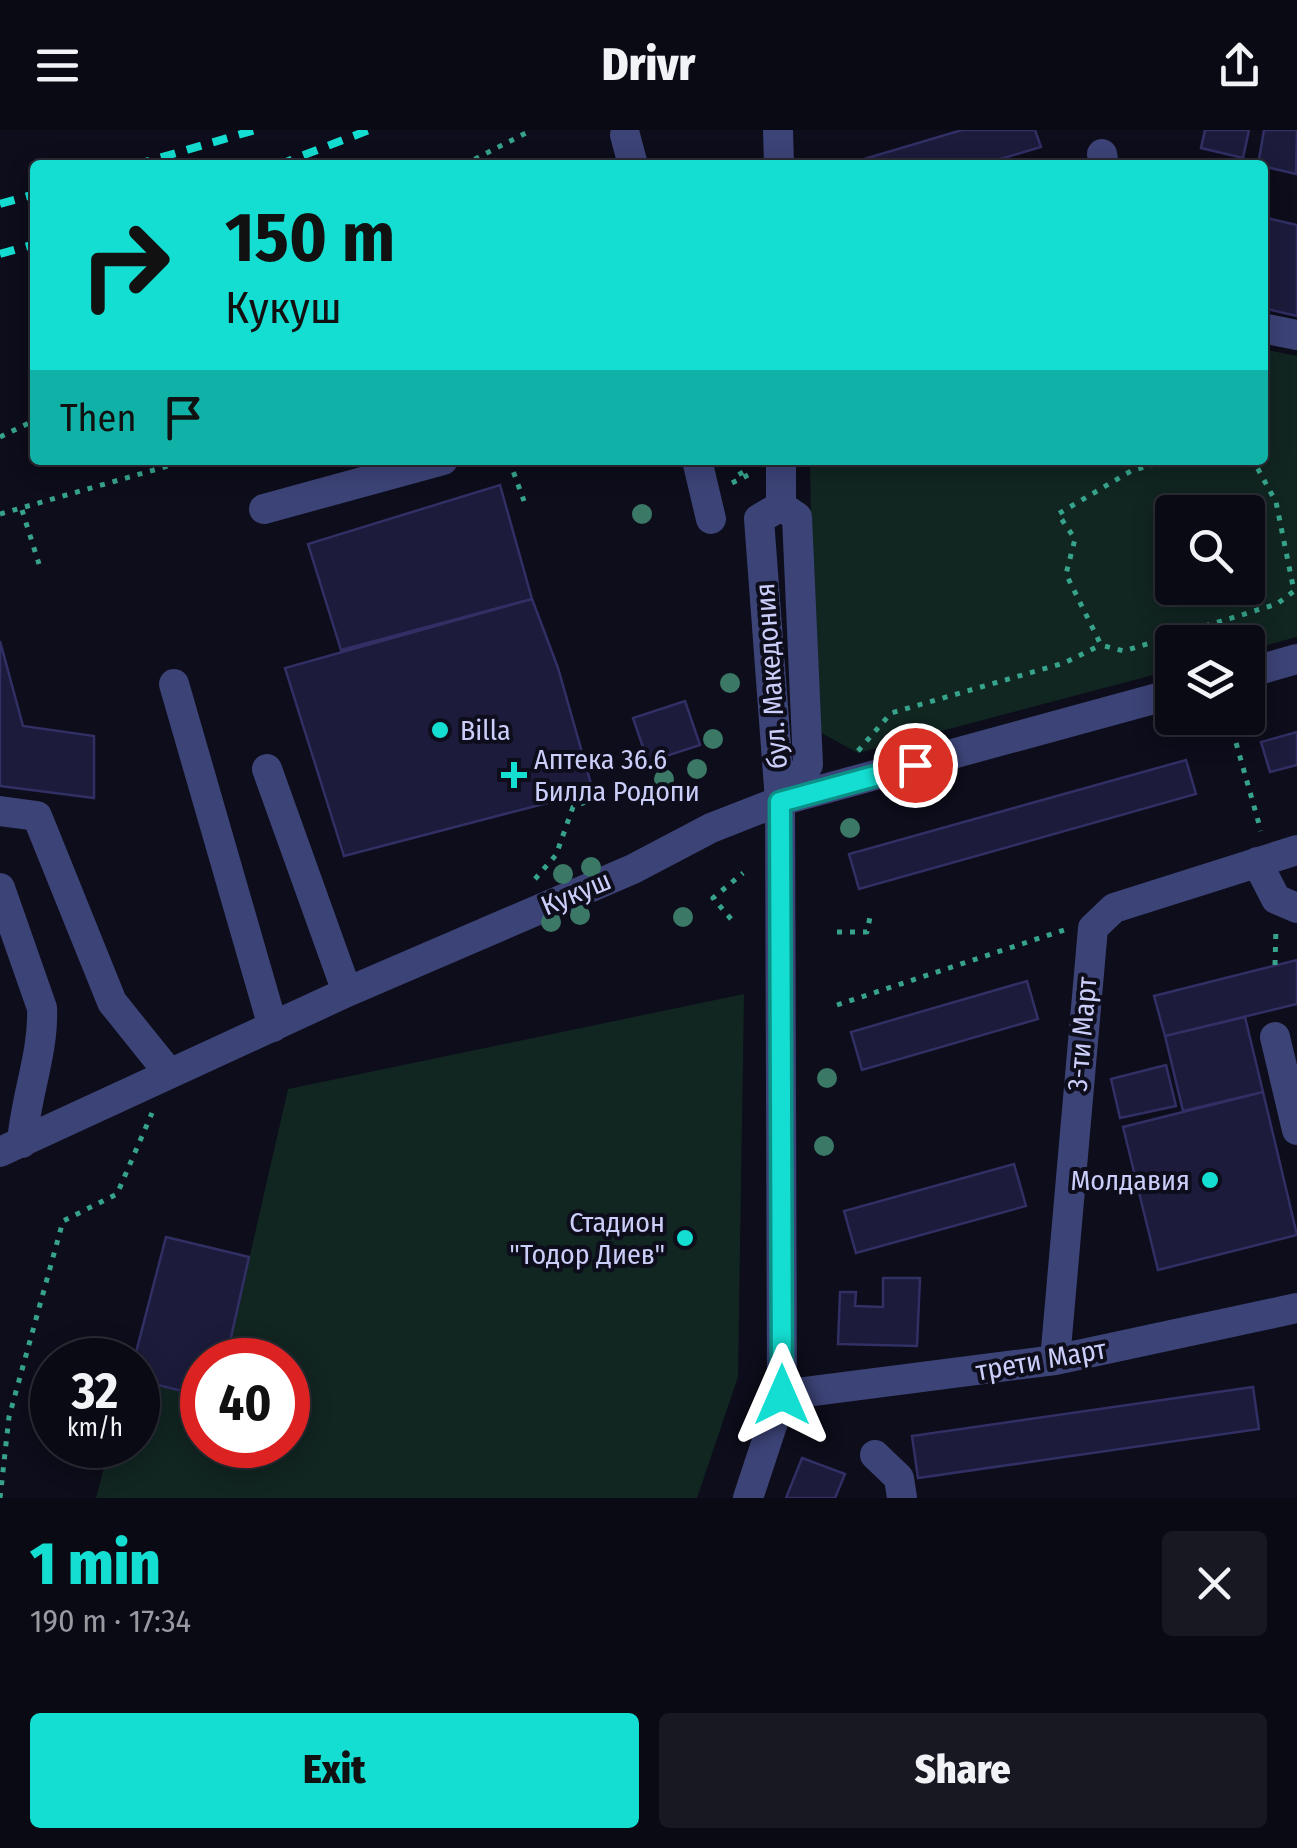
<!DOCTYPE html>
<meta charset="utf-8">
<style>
:root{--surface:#0a0a14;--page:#181822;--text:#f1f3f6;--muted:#999aa0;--line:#2a2b34;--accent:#14ded1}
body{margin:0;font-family:"Fira Sans Condensed",sans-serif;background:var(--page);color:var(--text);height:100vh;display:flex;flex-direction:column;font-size:38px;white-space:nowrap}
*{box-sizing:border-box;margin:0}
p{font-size:32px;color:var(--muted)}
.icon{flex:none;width:55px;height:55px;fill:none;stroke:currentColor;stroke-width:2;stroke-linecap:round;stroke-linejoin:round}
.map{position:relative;height:1368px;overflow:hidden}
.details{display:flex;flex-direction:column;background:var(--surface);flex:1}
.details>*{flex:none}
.guide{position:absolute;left:30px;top:30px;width:1238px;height:305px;border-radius:10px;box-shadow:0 5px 25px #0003,0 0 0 2px var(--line);background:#14ded1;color:#111;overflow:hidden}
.buttons{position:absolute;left:1155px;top:365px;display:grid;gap:20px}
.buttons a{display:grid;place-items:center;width:110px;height:110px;border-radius:10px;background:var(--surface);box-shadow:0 5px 25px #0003,0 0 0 2px var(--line);font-size:50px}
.speed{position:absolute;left:30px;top:1208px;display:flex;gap:20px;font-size:50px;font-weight:700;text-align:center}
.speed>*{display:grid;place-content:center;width:130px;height:130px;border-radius:50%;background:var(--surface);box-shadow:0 5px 25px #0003,0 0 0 2px var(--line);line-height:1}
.speed small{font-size:25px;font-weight:400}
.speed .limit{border:15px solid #d22;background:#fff;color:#111}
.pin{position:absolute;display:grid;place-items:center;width:85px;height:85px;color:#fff;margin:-42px;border:5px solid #fff;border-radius:50%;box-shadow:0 2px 10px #0007}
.me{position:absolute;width:110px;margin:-55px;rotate:0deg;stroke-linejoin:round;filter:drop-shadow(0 0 8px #0008)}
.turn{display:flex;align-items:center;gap:35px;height:210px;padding:0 30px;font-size:45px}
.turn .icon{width:130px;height:130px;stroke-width:2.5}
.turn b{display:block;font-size:70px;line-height:85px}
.then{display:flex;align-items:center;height:95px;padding:0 30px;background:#0003;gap:20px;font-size:38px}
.round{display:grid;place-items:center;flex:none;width:105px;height:105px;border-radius:10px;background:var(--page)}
.head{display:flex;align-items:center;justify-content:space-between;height:170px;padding:0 30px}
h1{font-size:60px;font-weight:800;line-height:75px;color:var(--accent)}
.action{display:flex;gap:20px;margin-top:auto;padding:20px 30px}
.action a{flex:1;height:115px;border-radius:10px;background:var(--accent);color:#111;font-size:40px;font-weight:800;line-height:115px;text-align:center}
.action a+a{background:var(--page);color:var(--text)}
header{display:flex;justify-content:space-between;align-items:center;height:130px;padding:0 30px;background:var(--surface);font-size:45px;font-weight:800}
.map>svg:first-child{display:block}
.green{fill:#112521;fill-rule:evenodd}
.building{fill:#1c1b3b;stroke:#312f64;stroke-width:2.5}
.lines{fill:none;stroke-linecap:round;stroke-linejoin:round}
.path{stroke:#37a38b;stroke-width:5;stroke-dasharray:5 8;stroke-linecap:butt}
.minor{stroke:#3c4376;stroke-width:30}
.rail{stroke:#14ded1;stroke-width:8;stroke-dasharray:15 12;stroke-linecap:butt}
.tree{fill:#3b7966}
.route-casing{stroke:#0d9088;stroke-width:25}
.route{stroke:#14ded1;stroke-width:18}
.poi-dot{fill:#14ded1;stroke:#0d0d1b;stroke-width:4}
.labels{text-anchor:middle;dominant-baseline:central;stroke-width:8;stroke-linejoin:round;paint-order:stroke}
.street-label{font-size:28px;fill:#cccefa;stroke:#0d0d1b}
.poi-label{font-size:28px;fill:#cccefa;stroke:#0d0d1b;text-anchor:start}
</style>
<header><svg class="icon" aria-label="menu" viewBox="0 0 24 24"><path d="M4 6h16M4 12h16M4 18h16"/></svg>Drivr<svg class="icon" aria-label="share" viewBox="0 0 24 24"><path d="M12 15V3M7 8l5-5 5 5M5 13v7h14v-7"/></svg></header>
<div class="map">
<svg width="1297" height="1368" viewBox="0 0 1297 1368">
<rect width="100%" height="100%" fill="#0d0d1b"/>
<path class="green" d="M1263 219 1297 226V507L1248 520V512H1172V540L858 623 814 599 810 330H1262ZM1172 382H1248V458H1172Z
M744 864 738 1247 697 1368H96L110 1315H138V1250L202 1266V1315H288V1230H226L288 959Z"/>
<path class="building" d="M962 0H1035L1041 17 980 35H858L857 31Z
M1205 0H1249L1243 28 1201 18Z
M1264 0H1297L1296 44 1258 35Z
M1262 87 1297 95V186L1262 178Z
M500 355 532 469 341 520 308 414Z
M532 469 558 538 593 661 344 726 285 538Z
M0 511 23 596 94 606V668L0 656Z
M685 571 700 615 648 632 633 588Z
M1297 602V635L1270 642 1261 612Z
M1186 630 1196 664 859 759 849 724Z
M1297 830V874L1165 906 1154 866Z
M1027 851 1038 889 862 940 851 902Z
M1245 887 1263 962 1183 981 1165 906Z
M1166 935 1176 976 1120 988 1111 949Z
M1263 962 1297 1105 1158 1140 1123 997Z
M1014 1034 1026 1076 856 1123 844 1081Z
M166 1107 249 1127 226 1230H202V1266L138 1250V1230H134Z
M883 1148H920L917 1216 838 1214 840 1162H856L855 1176 883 1177Z
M1253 1257 1259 1299 918 1348 912 1306Z
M802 1328 845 1344 835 1368H786Z"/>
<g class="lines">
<path class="path" d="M463 35 532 0
M0 307 35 290
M509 330 524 371
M733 330 744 349
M1168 330 1131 341 1058 384 1075 409 1066 444 1101 515 1124 521 1277 474 1294 461 1276 372 1253 330
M732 353 752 343
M22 380 39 434
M0 384 189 330
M1229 588 1261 701
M858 621 891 583 1064 533 1101 515
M535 749 556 725 573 677 597 667
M731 789 713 768 743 743
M837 802H867L871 782
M1275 835 1276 797
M837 875 1067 799
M0 1368 9 1287 63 1091 117 1064 152 983"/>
<path class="minor" d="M778 0 779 35
M625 5 633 35
M1102 24 1104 35
M1262 198 1297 205
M697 330 711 389
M781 330V376
M264 379 443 330
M1248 543 1297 529
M174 554 273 897
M267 639 347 862
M780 671 808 635 797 387 781 376
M0 681 37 686 112 872 169 943
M1257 732 1276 769 1297 778
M0 758 42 878C44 923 25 968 22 1013
M1275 907 1297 1000
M0 1022 347 862 633 739 711 698 780 671 1172 564
M1055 1230 1093 798 1114 778 1297 720
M782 1265 1055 1230 1297 1178
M875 1325 899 1348 902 1368
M748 1368 782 1265 780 671 759 389 781 376"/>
<path class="rail" d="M135 35 255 0
M278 35 369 0
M0 74 35 64
M0 124 35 114"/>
</g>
<g class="tree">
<circle cx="642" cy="384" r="10"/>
<circle cx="730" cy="553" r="10"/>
<circle cx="713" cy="609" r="10"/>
<circle cx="697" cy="639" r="10"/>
<circle cx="664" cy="649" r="10"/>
<circle cx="850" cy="698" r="10"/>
<circle cx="591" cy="737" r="10"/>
<circle cx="563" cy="744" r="10"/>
<circle cx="580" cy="785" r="10"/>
<circle cx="683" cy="787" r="10"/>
<circle cx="551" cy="792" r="10"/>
<circle cx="827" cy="948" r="10"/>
<circle cx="824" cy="1016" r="10"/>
</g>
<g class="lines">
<defs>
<path id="route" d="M782 1265 780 672 915 635"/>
</defs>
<use href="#route" class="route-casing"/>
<use href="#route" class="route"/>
</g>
<g class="poi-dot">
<circle cx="440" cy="600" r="10"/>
<path d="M509 630h10v10h10v10h-10v10h-10v-10h-10v-10h10z"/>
<circle cx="1210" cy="1050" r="10"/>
<circle cx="685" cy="1108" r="10"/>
</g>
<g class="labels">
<g class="street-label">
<text transform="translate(771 546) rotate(-94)">бул. Македония</text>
<text transform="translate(576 763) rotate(-23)">Кукуш</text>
<text transform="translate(1082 904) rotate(-85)">3-ти Март</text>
<text transform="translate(1041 1230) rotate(-10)">трети Март</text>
</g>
<g class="poi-label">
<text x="460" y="600">Billa</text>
<text x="534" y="629">Аптека 36.6<tspan x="534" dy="32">Билла Родопи</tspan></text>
<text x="1190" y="1050" text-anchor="end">Молдавия</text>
<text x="665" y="1092" text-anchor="end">Стадион<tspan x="665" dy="32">"Тодор Диев"</tspan></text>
</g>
</g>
</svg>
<div class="buttons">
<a><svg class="icon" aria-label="search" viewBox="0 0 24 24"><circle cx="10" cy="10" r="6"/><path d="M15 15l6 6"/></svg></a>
<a><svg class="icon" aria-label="layers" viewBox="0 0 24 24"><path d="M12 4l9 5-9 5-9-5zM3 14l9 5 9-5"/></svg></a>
</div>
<div class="speed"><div>32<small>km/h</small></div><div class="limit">40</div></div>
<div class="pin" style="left:915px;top:635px;background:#d93025"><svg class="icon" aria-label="arrive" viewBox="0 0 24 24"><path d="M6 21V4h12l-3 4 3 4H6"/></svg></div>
<svg class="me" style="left:782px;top:1265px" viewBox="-20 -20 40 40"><path d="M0-17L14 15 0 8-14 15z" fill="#14ded1" stroke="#fff" stroke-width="4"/></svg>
<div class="guide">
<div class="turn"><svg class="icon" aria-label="right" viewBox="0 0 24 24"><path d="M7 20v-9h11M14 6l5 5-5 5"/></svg><div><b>150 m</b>Кукуш</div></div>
<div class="then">Then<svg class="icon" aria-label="arrive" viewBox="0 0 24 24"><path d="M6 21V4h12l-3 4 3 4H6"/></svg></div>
</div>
</div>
<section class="details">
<div class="head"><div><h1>1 min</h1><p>190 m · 17:34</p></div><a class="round"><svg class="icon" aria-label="close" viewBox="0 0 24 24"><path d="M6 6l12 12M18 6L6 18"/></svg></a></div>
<div class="action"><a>Exit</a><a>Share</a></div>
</section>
